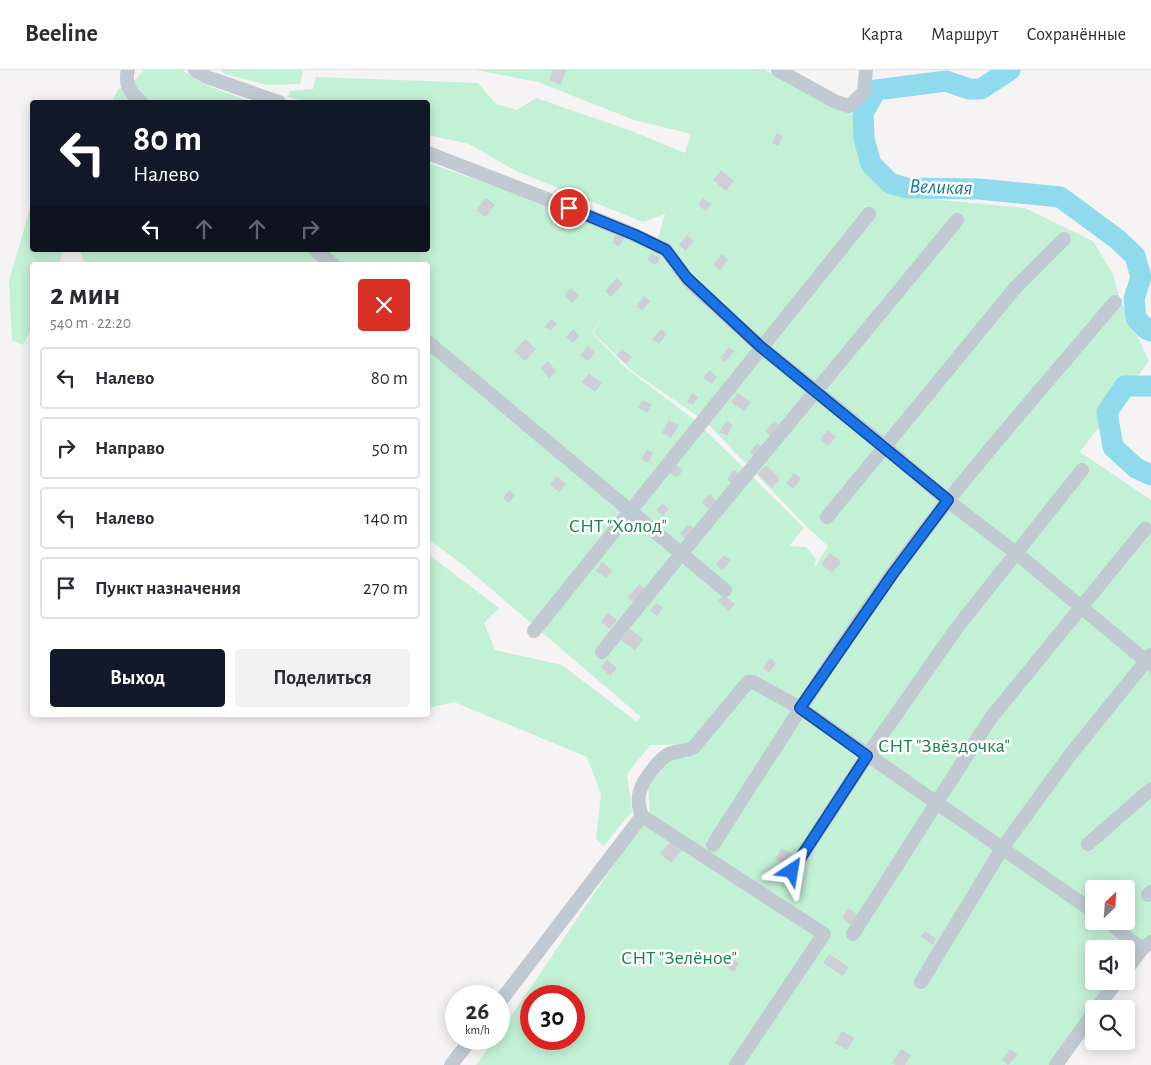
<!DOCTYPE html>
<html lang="ru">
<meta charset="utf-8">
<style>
:root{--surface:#fff;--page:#f2f2f3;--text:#2b2b33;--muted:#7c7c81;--line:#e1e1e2;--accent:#111827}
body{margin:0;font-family:"Alegreya Sans",sans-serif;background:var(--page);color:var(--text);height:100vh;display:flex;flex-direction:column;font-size:19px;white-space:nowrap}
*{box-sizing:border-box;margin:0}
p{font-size:16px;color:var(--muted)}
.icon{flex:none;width:28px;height:28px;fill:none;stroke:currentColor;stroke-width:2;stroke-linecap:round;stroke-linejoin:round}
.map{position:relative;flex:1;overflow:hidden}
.details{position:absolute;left:30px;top:192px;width:400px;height:455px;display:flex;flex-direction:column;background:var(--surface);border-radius:5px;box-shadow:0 2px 12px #0003}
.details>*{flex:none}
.hud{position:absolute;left:30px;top:30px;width:400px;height:152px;border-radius:5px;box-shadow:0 2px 12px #0003;background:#111827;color:#fff;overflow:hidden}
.needle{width:32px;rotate:25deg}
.tools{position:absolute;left:1085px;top:810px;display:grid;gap:10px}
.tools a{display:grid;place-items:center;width:50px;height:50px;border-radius:5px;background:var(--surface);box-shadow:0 2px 12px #0003;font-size:25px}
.speed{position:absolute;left:445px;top:915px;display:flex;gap:10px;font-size:25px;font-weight:700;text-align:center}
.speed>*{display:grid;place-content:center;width:65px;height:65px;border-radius:50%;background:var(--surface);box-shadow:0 2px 12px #0003;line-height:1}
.speed small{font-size:12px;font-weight:400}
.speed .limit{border:8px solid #d22;background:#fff;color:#111}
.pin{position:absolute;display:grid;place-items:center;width:42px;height:42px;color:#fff;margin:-21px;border:2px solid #fff;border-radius:50%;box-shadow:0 1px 5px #0007}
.me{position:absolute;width:55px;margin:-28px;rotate:33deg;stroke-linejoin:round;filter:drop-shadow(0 0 4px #0008)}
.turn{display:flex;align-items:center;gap:18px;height:105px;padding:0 20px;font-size:22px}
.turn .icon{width:65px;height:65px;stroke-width:2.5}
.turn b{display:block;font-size:35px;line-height:42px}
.lanes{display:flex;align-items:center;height:48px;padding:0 20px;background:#0003;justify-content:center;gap:25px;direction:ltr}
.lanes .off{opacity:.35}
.round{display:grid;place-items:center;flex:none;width:52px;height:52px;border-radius:5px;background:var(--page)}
.summary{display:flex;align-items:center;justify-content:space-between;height:85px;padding:0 20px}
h1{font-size:30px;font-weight:600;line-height:38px}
.cta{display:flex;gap:10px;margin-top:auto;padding:10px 20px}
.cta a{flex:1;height:58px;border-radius:5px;background:var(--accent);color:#fff;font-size:20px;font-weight:600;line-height:58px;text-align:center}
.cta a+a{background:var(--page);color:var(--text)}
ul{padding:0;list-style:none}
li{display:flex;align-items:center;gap:15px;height:62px;margin:0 10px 8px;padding:0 10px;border:2px solid var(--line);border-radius:5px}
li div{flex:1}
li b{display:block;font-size:19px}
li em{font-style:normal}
header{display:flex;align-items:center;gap:30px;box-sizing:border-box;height:70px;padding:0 25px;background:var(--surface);border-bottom:1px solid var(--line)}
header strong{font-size:24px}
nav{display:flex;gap:28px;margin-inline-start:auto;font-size:18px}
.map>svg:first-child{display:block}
.green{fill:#c3f1d5;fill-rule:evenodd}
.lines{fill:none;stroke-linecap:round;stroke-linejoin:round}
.river{stroke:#90daee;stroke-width:21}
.building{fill:#cdcfd5}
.minor{stroke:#c1cad2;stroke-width:14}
.route-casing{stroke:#114b97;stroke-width:12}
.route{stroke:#1a73e8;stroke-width:9}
.labels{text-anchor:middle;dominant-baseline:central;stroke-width:5;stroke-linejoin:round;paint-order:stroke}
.park-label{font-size:20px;fill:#17864f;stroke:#fff}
.water-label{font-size:21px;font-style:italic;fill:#0c7c9b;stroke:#fff}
</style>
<header>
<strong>Beeline</strong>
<nav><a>Карта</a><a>Маршрут</a><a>Сохранённые</a></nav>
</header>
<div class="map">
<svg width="1151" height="995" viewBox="0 0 1151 995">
<rect width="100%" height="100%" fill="#f5f3f3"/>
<path class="green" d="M144 0H182L206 15 251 32H112L118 19 131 14Z
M220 0H303L300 14 267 15 225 4Z
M476 0H765L828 34 852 44 870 103 897 126 1025 138 1093 171 1113 204 1120 230 1149 291 1080 382 1151 430V868L1126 900V879H1094V911H1117L1053 995H476L495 969H499V964L650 741 648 716 675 684 687 688 721 638 690 674 650 675 627 704 632 741 604 776 596 769 601 724 587 687 454 632 428 638V484L499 538 484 553 495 580 562 595 637 652 641 647 462 494 428 469V195H86L79 180H428V93L585 147 653 176 659 165 665 144 643 152 516 101 469 74 428 65V32H309L288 27 290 21 313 19 316 7 478 13 496 34 517 40 536 28 629 60 685 83 691 64 634 50 538 12ZM604 246 593 263 632 301 706 352 806 456 828 476 814 499 816 489 806 477 789 476 804 458 696 351 627 299 592 263ZM1094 819H1126V851H1094ZM531 926H574V969H531Z
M32 132V180H63L59 195H32V258L23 275 12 270 9 211Z"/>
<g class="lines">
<path class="river" d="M1010 0 981 19H969L946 11 876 20 863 43 864 69 871 94 890 113 906 118 979 119 1060 127 1117 169 1135 186 1141 207 1134 229 1136 248 1146 259 1151 261
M1151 316H1125L1107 342 1113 377 1136 398 1151 405"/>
</g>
<path class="building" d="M553 0H567L560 15 549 10Z
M777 63 783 66 778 76 772 73Z
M721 100 734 111 726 121 713 110Z
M486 128 495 135 485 147 476 140Z
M703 128 711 134 706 141 698 135Z
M566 140 577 147 571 157 560 150Z
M618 162 625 167 619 177 612 172Z
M687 165 694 171 686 181 679 175Z
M651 183 660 188 656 195 647 190Z
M722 184 728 190 720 200 713 194Z
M617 208 623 214 611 227 605 221Z
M571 218 579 225 572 233 564 225Z
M644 226 650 231 642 241 636 236Z
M551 249 557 253 551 261 545 257Z
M573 259 580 266 573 273 566 267Z
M661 259 667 264 659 274 652 269Z
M525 269 536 279 525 291 514 281Z
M588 276 595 283 588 291 580 285Z
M729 277 734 281 725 292 720 288Z
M622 279 632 287 626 294 617 286Z
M548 291 556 301 549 308 541 298Z
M710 300 717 307 711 314 703 307Z
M589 303 602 313 595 322 582 312Z
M692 323 698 327 693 335 687 332Z
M738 323 751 332 744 341 731 332Z
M643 330 652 335 647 343 638 338Z
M669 350 679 355 671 368 662 363Z
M726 351 733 355 727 366 719 362Z
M774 351 781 357 772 367 765 361Z
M828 360 836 367 828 376 820 369Z
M757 373 763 378 755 387 750 382Z
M647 380 653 383 648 393 641 389Z
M675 394 683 400 677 408 669 402Z
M766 395 780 409 772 418 758 404Z
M734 400 741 405 733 414 727 409Z
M794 403 801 408 793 419 786 413Z
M556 406 566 414 559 422 550 415Z
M509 420 515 425 509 433 503 428Z
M710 424 716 431 708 439 702 432Z
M663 433 669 439 663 446 656 440Z
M688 454 696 461 689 471 680 464Z
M830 483 841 492 832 503 821 494Z
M724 485 731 490 722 500 716 494Z
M602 492 612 500 606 508 596 501Z
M640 514 646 521 634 533 628 527Z
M724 525 735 534 729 541 718 531Z
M656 533 663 538 657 546 650 541Z
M608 543 617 550 610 559 601 552Z
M630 559 643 569 635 580 621 570Z
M770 588 776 593 769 603 763 598Z
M607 590 617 598 610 606 601 597Z
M671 771 682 780 671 793 660 784Z
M782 778 792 784 785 796 775 789Z
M849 838 858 846 850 855 842 847Z
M925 861 936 869 933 875 921 866Z
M724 883 739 893 734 902 719 892Z
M829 884 849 897 843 906 823 893Z
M842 961 854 968 847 980 835 973Z
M901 979 911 985 905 995H896L892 993Z
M1010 979 1018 984 1008 995 1002 990Z"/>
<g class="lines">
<path class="minor" d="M128 0C124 15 131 23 141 32
M195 0 207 7 279 32
M778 0 836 32 849 36 864 22 866 0
M428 83 552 131 635 165 666 180 687 209 761 277 885 377 948 431 1016 483 1151 595
M315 180 334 195
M428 272 725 520
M827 447 1016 217 1064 169
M534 561 869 144
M602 582C718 436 839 295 957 150
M642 746 824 864 736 995
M1088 774 1151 719
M713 775C771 684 829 592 892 504 961 409 1039 322 1115 232
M792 801 867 686 956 559 1082 400
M1148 825 1151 822
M1107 851 1142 879
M853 864 990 649 1145 459
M1126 900 1142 879 1151 872
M921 912 1003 777 1070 685 1151 585
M499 933 642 746C634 727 641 714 653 699 657 694 662 688 667 685 676 680 686 682 694 677L748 612H753L800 638 1094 842
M1096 939 1117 911
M451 995 471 969
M1056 995 1094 942"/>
</g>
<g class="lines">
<defs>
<path id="route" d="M569 138 635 165 666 180 687 208 761 277 948 430 892 505 800 638 867 686 792 801"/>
</defs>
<use href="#route" class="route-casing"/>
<use href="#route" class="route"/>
</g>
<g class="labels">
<g class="park-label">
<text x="618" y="456">СНТ "Холод"</text>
<text x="944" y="676">СНТ "Звёздочка"</text>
<text x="679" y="888">СНТ "Зелёное"</text>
</g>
<g class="water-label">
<text transform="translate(941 117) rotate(2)">Великая</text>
</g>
</g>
</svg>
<div class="tools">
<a><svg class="needle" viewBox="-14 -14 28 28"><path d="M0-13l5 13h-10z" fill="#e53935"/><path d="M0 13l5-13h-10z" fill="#7c7c81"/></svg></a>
<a><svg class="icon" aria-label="sound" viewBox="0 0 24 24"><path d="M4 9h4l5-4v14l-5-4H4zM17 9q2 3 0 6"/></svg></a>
<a><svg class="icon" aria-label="search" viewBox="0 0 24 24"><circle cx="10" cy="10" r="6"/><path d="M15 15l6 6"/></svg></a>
</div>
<div class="speed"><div>26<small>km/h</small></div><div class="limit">30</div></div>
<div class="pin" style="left:569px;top:138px;background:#d93025"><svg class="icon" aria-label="arrive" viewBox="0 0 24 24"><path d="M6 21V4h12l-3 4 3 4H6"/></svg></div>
<svg class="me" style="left:792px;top:801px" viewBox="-20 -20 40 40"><path d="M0-17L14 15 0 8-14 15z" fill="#1a73e8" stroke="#fff" stroke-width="4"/></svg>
<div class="hud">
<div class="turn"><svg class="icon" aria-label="left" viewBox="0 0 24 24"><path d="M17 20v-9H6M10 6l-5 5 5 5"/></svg><div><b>80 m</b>Налево</div></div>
<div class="lanes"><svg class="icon" aria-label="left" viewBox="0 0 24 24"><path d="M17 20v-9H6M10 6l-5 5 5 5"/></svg><svg class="icon off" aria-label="ahead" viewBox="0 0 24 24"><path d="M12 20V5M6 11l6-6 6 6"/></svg><svg class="icon off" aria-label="ahead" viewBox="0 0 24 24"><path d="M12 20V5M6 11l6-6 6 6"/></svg><svg class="icon off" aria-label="right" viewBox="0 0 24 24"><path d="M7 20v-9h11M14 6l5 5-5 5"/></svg></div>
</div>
<section class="details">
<div class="summary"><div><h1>2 мин</h1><p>540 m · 22:20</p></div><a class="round" style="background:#d93025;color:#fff"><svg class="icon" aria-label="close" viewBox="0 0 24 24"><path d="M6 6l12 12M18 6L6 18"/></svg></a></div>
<ul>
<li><svg class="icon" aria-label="left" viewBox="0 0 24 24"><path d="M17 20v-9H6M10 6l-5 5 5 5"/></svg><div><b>Налево</b></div><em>80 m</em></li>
<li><svg class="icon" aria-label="right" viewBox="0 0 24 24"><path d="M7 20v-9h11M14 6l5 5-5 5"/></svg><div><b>Направо</b></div><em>50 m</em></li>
<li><svg class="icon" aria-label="left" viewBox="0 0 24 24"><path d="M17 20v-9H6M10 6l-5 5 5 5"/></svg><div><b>Налево</b></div><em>140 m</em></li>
<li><svg class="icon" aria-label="arrive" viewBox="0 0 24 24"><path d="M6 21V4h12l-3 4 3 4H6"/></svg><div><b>Пункт назначения</b></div><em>270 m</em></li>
</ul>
<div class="cta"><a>Выход</a><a>Поделиться</a></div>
</section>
</div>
